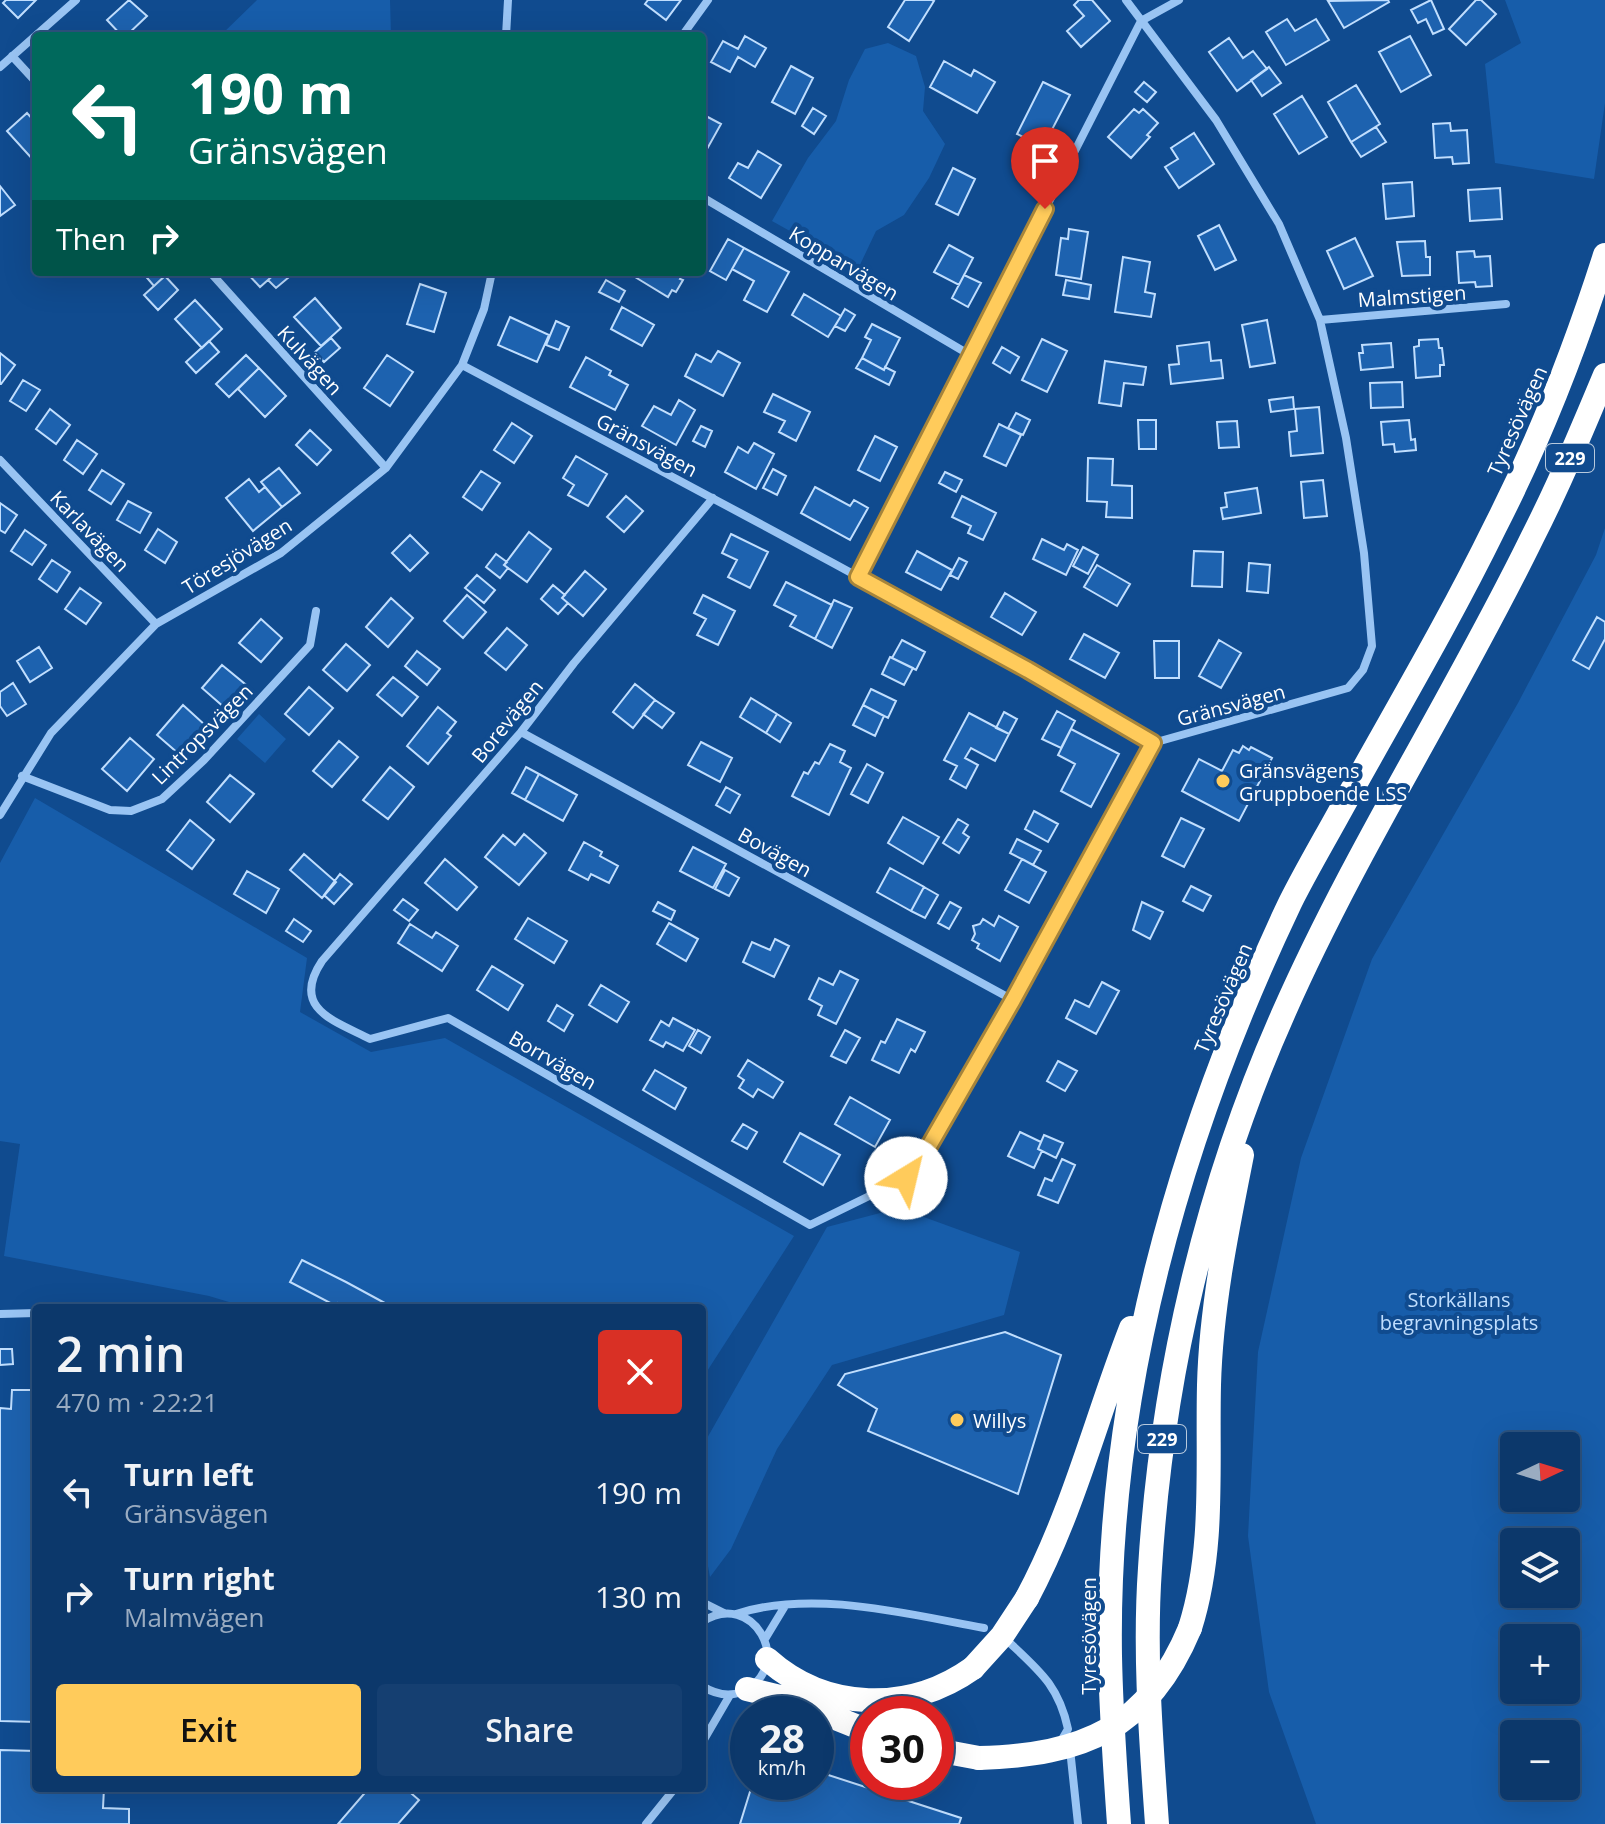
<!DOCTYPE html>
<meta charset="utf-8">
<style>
:root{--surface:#0c386b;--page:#153f71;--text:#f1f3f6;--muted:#9aacc1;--line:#2c527e;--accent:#ffcb5b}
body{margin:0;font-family:"Open Sans",sans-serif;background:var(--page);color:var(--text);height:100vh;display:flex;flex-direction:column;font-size:30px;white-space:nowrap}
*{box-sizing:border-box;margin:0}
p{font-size:26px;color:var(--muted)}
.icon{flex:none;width:44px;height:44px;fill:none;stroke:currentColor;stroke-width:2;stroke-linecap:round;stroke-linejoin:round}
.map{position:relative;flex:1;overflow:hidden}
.sheet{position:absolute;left:32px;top:1304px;width:674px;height:488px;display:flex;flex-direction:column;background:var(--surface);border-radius:8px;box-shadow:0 8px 32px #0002,0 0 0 2px var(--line)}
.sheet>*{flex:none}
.guide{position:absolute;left:32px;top:32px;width:674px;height:244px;border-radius:8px;box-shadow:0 8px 32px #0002,0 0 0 2px var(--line);background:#00695c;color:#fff;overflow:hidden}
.needle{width:52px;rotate:86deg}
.fabs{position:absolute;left:1500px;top:1432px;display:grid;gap:16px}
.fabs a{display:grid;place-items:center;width:80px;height:80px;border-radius:8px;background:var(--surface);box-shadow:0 8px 32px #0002,0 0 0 2px var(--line);font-size:40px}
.speed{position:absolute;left:730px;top:1696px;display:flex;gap:16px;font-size:40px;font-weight:700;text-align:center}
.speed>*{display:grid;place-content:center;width:104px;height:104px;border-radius:50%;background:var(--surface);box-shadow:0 8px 32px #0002,0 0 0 2px var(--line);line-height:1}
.speed small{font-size:20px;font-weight:400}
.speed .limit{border:12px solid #d22;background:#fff;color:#111}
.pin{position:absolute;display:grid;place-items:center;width:68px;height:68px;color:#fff;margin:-82px -34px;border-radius:50% 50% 50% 0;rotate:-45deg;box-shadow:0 0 8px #0007}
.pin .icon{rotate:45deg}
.me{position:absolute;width:88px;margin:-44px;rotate:36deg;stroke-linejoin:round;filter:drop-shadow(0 0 6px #0008)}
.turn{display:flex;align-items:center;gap:28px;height:168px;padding:0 24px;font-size:36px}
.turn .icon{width:104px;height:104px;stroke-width:2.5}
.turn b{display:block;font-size:56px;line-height:68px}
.then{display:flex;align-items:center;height:76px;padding:0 24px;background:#0003;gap:16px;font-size:30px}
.round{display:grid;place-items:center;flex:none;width:84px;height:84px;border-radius:8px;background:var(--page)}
.summary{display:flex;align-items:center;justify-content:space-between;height:136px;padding:0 24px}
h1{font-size:48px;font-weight:600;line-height:60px}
.action{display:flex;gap:16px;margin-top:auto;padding:16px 24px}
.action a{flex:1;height:92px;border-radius:8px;background:var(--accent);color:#111;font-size:32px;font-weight:600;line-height:92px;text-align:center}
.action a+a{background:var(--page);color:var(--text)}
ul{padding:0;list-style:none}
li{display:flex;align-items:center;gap:24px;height:104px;padding:0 24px}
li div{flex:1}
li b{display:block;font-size:30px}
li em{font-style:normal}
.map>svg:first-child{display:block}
.green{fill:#175daa;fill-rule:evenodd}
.building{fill:#1d62af;stroke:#c0defe;stroke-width:2}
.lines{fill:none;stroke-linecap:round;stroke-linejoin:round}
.minor{stroke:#99c4f3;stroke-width:8}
.motorway{stroke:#fff;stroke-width:24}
.motorway-bridge{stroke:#fff;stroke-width:24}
.route-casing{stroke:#a6843b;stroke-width:20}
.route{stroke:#ffcb5b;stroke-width:14}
.poi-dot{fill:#ffcb5b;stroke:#104b8f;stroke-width:3}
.labels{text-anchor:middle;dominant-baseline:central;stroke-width:8;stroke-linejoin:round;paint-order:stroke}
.shield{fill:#104b8f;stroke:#b7c9dd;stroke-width:2}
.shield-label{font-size:18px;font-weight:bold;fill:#fff}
.street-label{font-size:20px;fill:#fff;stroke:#104b8f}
.poi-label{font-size:20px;fill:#fff;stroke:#104b8f;text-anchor:start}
.park-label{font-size:20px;fill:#c0defe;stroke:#104b8f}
</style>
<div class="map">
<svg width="1605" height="1824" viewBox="0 0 1605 1824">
<rect width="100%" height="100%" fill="#104b8f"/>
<path class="green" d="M257 0H390L391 36H220Z
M1505 0H1605V103L1594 179 1495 163 1485 64 1521 43Z
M888 43 916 56 925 87 923 111 945 144 929 178 904 215 876 231 858 269 772 221 808 158 836 121 849 80 865 49Z
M1605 528V1824H1316L1269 1692 1248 1536 1258 1352 1301 1158 1372 959 1518 703 1596 555ZM1514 1446H1566V1498H1514ZM1514 1542H1566V1594H1514ZM1514 1638H1566V1690H1514ZM1514 1734H1566V1786H1514Z
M259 714 286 739 265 763 237 739Z
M35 798 307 958 300 1012 371 1052 445 1038 794 1236 702 1379V1308H249L209 1296 4 1256 20 1144 0 1141V863Z
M899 1208 1020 1252 1004 1315 832 1365 777 1449 731 1549 710 1577 702 1534V1447L827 1227Z"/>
<path class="building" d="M6 0H36L18 18 3 3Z
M129 0 147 16 126 36H122L107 20Z
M648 0H681L666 20 645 4Z
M932 0 934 1 909 41 888 27 905 0Z
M1079 0H1092L1110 21 1081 47 1067 31 1084 16 1074 5Z
M1388 0 1389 2 1344 28 1328 1Z
M1431 0 1444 29 1433 34 1426 19 1418 23 1411 10Z
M1476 0H1481L1496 14 1466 45 1449 29Z
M1287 19 1295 31 1316 19 1329 40 1286 65 1266 32Z
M745 36 766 48 755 67 738 57 730 72 711 62 723 41 738 49Z
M1410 36 1431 75 1401 92 1379 52Z
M1229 38 1243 58 1253 51 1267 69 1237 91 1209 52Z
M944 61 971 76 974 70 995 82 977 113 930 87Z
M791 66 813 78 795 114 772 102Z
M1269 67 1281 83 1262 96 1251 80Z
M1043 82 1070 95 1043 147 1017 134Z
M1144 82 1156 92 1147 102 1135 92Z
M1356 85 1380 124 1351 142 1328 102Z
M1302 96 1327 137 1299 154 1274 114Z
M813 108 826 116 814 134 802 126Z
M1134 109 1139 113 1143 109 1158 123 1147 135 1150 137 1131 158 1108 137Z
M27 113 36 123 35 162 7 131Z
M702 114 721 124 702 158Z
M1450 123 1451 131 1467 130 1469 163 1453 164 1452 157 1435 158 1433 124Z
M1376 127 1386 142 1361 157 1351 142Z
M1194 133 1214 164 1179 188 1165 167 1178 159 1171 148Z
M758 151 781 165 761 198 729 178 738 163 748 168Z
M953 168 975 179 958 215 936 204Z
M1412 182 1414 216 1386 219 1383 184Z
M0 186 15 205 0 216Z
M1500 188 1502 219 1470 221 1468 190Z
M1219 225 1236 260 1215 270 1198 236Z
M1069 229 1088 232 1081 279 1056 275 1061 238 1068 239Z
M1355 238 1373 276 1344 289 1327 251Z
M728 239 744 248 726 280 710 271Z
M1425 241 1426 257H1430V275L1402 276 1397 242Z
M949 245 973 258 959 285 934 272Z
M744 248 789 272 767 312 744 300 754 281 732 269Z
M1474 251 1475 257 1490 256 1492 286 1476 287 1475 282 1459 283 1457 252Z
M1123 257 1150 262 1145 292 1155 294 1151 317 1115 312Z
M142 272H169L154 286Z
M246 272H277L260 287Z
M277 272H295L276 288 268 280Z
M638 272H684L680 279 683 280 676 292 672 290 668 297 635 277Z
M964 275 981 283 968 307 952 298Z
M165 276 178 290 158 310 144 295Z
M606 280 625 291 619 302 599 292Z
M1066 280 1091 285 1089 299 1063 295Z
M420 284 446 293 434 332 407 324Z
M804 294 841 316 828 337 792 315Z
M315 298 341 328 321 346 294 317Z
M195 300 222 329 202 348 175 319Z
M622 307 654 325 642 346 611 329Z
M845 309 855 315 845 331 835 326Z
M510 317 549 335 537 362 498 345Z
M1267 320 1275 363 1250 367 1242 325Z
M556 321 569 327 559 350 546 345Z
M872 324 900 338 884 370 862 358 871 340 865 337Z
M331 338 340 348 324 362 315 352Z
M1042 339 1067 351 1047 392 1022 380Z
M1438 339 1439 348H1442L1444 365H1440V376L1416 378 1414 347 1419 346V340Z
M209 341 219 352 196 373 186 362Z
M1209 342 1211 361 1221 360 1223 378 1171 384 1169 365 1179 364 1177 346Z
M1391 343 1393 367 1361 370 1359 353H1363L1362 345Z
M1002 347 1019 357 1010 373 993 363Z
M718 351 740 363 723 396 685 376 696 354 711 362Z
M0 353 15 365 1 384H0Z
M246 355 259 368 229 397 216 384Z
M387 355 413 372 390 406 364 388Z
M586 357 611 371 609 375 628 385 615 410 570 387Z
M862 358 884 370 885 367 895 372 889 385 856 368Z
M1105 361 1146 367 1143 385 1124 383 1121 406 1099 403Z
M259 368 286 396 265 417 238 389Z
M23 380 40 390 26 411 10 401Z
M1402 382 1403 407 1371 408 1370 383Z
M773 394 810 412 796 441 779 432 785 421 764 412Z
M1293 397 1294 409 1271 412 1269 400Z
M679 400 695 410 676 445 642 426 654 406 671 415Z
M1319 407 1323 453 1291 456 1289 432 1297 431 1295 409Z
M50 409 70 425 56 444 36 429Z
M1016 413 1030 420 1023 435 1008 428Z
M1138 420H1156V449H1139Z
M1409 420 1411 440 1415 439 1416 450 1395 452 1394 444 1383 445 1381 422Z
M1237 421 1239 447 1219 448 1217 422Z
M512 423 532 436 514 463 494 450Z
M999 424 1021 435 1006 466 984 456Z
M701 426 712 431 705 447 693 441Z
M310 430 331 450 317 465 296 445Z
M875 436 897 447 880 481 858 470Z
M77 440 97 454 83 474 64 460Z
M754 443 774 454 756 489 725 472 738 447 748 453Z
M576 456 607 474 588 506 568 495 574 485 563 478Z
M1088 458 1113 459 1112 485 1132 486V518L1106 517 1107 502 1087 501Z
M279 468 300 493 282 507 261 482Z
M773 469 786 476 777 495 763 488Z
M102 470 124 484 111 504 89 490Z
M481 471 500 483 482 510 463 497Z
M945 472 962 480 956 492 939 483Z
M249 479 259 492 265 487 282 507 253 531 226 498Z
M1323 480 1327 516 1304 518 1301 482Z
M815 487 850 506 854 500 868 508 850 540 801 513Z
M1257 488 1261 513 1223 519 1221 508 1227 507 1225 493Z
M626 496 643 511 624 532 607 517Z
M962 496 996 513 983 540 968 533 971 526 952 517Z
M128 501 151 513 140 533 117 520Z
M0 503 17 515 5 533 0 530Z
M158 529 177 542 165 563 145 550Z
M25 530 46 545 32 565 11 551Z
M529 532 551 549 527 582 504 565Z
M731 534 768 552 750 588 728 577 737 560 722 553Z
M410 535 428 553 410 571 392 553Z
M1042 539 1064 550 1067 544 1078 550 1066 575 1033 559Z
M1083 547 1098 555 1088 574 1073 566Z
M917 551 952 570 941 590 906 572Z
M1194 551 1223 552 1222 587 1192 586Z
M496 554 507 562 504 565 508 568 500 578 486 567Z
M959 558 967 562 958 579 950 575Z
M52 560 70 572 57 592 39 579Z
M1249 563 1270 565 1268 593 1247 591Z
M1097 565 1130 584 1117 606 1084 587Z
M585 571 606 589 583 616 562 598Z
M477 575 495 590 484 603 465 588Z
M786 582 832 605 815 639 790 626 796 616 774 605Z
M553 585 565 595 562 598 568 603 558 614 541 599Z
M80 588 101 603 86 624 65 609Z
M1005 593 1036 612 1022 635 991 617Z
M467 595 486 612 463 638 444 621Z
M703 595 735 611 718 645 697 635 706 619 694 613Z
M391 598 413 618 388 647 366 627Z
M834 600 852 608 832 648 815 639Z
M1597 617 1605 622V639L1589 669 1573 660Z
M261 619 282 638 261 662 239 643Z
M507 628 527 645 506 670 485 653Z
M1084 634 1119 653 1105 678 1070 659Z
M902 640 925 652 916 670 892 658Z
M1219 640 1241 653 1221 688 1199 676Z
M1154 641H1179V678H1155Z
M346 644 370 665 347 691 323 670Z
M39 647 52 668 30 682 17 661Z
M417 651 440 669 427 685 405 666Z
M890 657 913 668 904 685 882 674Z
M222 665 245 684 225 708 202 688Z
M393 677 418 697 402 716 377 695Z
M13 683 26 704 7 716 0 706V692Z
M635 684 655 700 633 728 613 712Z
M309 687 333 708 309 735 285 714Z
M871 689 896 701 888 718 863 705Z
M751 698 777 714 766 733 740 717Z
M655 700 674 713 662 728 643 714Z
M183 705 205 725 179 754 157 735Z
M863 705 884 716 875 736 853 725Z
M438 707 456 722 447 733 451 736 428 764 407 746Z
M1057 711 1075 721 1061 748 1042 739Z
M1004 712 1017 719 1009 734 996 728Z
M969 713 1009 734 995 761 971 748 965 758 978 765 966 788 950 779 957 766 944 760Z
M777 714 791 723 780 742 766 733Z
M1071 729 1119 754 1091 807 1061 791 1075 764 1058 755Z
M130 738 154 759 127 791 102 769Z
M339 741 358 757 332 787 313 771Z
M701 742 732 758 720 782 688 765Z
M830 744 845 751 840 762 851 768 829 815 792 796 804 772 808 774 815 762 819 764Z
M1243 746 1249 750 1251 747 1272 758 1239 821 1182 791 1199 759 1222 771 1233 750 1239 753Z
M867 764 883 773 868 803 851 794Z
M390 767 414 787 388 819 363 800Z
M526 767 539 774 525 800 512 793Z
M539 774 577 795 563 821 525 800Z
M230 775 254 794 230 822 207 802Z
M726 787 740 795 730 813 716 805Z
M1034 811 1058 824 1048 842 1025 829Z
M903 817 939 837 923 864 888 843Z
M1181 818 1204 829 1184 867 1162 856Z
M958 819 968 825 963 833 969 837 959 853 943 843Z
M190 820 214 840 192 869 167 850Z
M524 834 546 853 519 885 485 857 503 835 515 845Z
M1017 839 1041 851 1033 865 1010 853Z
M584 842 602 852 600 856 618 866 609 883 591 874 588 880 569 870Z
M693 847 726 864 713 888 680 871Z
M304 854 336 882 322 898 290 870Z
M445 859 477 887 457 910 425 883Z
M1022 859 1046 872 1029 903 1005 890Z
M890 868 924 887 911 911 877 892Z
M725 870 739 878 729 896 715 889Z
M247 871 279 889 266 913 234 894Z
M340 874 352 884 334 904 324 895Z
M1191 886 1211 896 1203 911 1183 901Z
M924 887 938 895 925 918 911 911Z
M403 899 418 910 409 921 394 910Z
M658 902 675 911 671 920 653 911Z
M950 902 961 908 949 929 938 923Z
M1142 902 1163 912 1150 939 1133 930Z
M999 916 1018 927 1000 961 977 948 979 944 972 940 975 934 973 926 980 924 983 919 994 926Z
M528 918 567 941 554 963 515 939Z
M294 919 311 931 303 942 286 931Z
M669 923 698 939 686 961 657 944Z
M410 924 432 938 436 932 458 946 442 971 398 943Z
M775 939 789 946 774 977 743 962 752 942 770 950Z
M492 966 523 985 508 1010 477 990Z
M840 971 858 980 836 1024 818 1015 822 1006 809 999 819 978 833 985Z
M1102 982 1119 991 1096 1034 1066 1018 1075 1000 1089 1007Z
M601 985 629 1002 617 1022 589 1005Z
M557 1005 573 1015 564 1031 548 1021Z
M673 1018 695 1030 683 1051 666 1042 663 1047 650 1040 661 1021 669 1026Z
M897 1019 925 1032 915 1052 911 1049 899 1073 872 1060 881 1041 885 1043Z
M698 1030 710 1037 701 1053 689 1046Z
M845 1030 860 1038 846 1063 831 1056Z
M748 1060 783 1082 773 1098 758 1089 753 1097 739 1088 744 1080 738 1076Z
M1058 1061 1077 1071 1065 1091 1047 1081Z
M655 1070 686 1088 675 1109 643 1090Z
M850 1097 890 1120 875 1147 835 1124Z
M743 1124 757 1132 747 1149 732 1141Z
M1020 1132 1041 1142 1038 1149 1042 1151 1034 1168 1008 1156Z
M800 1133 840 1155 823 1185 784 1162Z
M1044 1135 1063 1143 1056 1158 1038 1149Z
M1062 1159 1075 1165 1058 1203 1038 1195 1045 1178 1052 1181Z
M302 1260 346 1282 394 1308H347L338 1303 336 1306 290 1282Z
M1005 1332 1061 1355 1018 1494 868 1431 877 1409 838 1385 845 1374Z
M0 1349H12L13 1364 0 1365Z
M12 1390H36V1722L0 1721V1408L11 1409Z
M0 1750 36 1751V1788H104L103 1808 129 1809V1824H0Z
M816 1771 961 1818 959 1824H740L753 1782H816Z
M369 1788H405L419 1800 398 1824H338Z"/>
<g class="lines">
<path class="minor" d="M506 36 508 0
M682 36 708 0
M12 56 36 82
M0 67 76 0
M702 197 970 355
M210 272 386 468
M1320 320 1506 304
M462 365C694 488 926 610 1153 743L1348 688 1363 670 1372 646 1364 553 1346 438 1320 320 1279 224 1216 120 1126 0
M0 460 156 624
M713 498 574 663 521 732 322 961C290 1009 335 1021 370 1039L448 1018 810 1225 906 1178 917 1167 1013 1000 1153 743
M858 577 1141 21 1179 0
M521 732 1013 1000
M22 776 110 810 131 811 162 799 204 760 310 645 316 611
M0 815 51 733 156 624 281 553 386 468 462 365 484 309 492 272
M0 1314 36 1313
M702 1602 724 1613
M736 1614C813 1589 907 1614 984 1628
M702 1622C753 1588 796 1666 743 1691 729 1698 715 1694 702 1686
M765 1639 785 1606
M1011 1644C1041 1672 1059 1687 1068 1729L1061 1741
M702 1743 730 1695
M1070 1749 1078 1824
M646 1824 675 1788"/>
<path class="motorway" d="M1027 1598C1073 1512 1096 1418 1131 1328
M1190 1628C1215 1549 1207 1466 1209 1385 1211 1307 1227 1230 1242 1155
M767 1659C826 1712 910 1713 973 1668
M747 1689 788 1699 868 1731
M936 1750 979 1758
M1119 1824C1115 1768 1111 1712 1110 1656 1106 1395 1178 1138 1290 903 1305 873 1322 844 1338 815 1391 719 1447 625 1495 527 1540 439 1575 349 1605 255
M1157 1824C1151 1739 1144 1653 1150 1568 1162 1377 1206 1187 1284 1012 1356 849 1454 698 1532 538 1559 485 1582 430 1605 375"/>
<path class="motorway-bridge" d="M973 1668 1002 1636 1027 1598
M979 1758C1083 1755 1148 1729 1190 1628"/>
</g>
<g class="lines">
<defs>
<path id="route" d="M906 1178 917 1167 1013 1000 1153 743 1028 670 858 577 1045 209"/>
</defs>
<use href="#route" class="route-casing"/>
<use href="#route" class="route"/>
</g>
<g class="poi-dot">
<circle cx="1223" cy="781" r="8"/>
<circle cx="957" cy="1420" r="8"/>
</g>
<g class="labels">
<g class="shield">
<rect x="1546" y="444" width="48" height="28" rx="6"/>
<rect x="1138" y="1425" width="48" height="28" rx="6"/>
</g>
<g class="shield-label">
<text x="1570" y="458">229</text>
<text x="1162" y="1439">229</text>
</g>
<g class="street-label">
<text transform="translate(844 263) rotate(31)">Kopparvägen</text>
<text transform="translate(1412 296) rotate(-4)">Malmstigen</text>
<text transform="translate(310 360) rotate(48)">Kulvägen</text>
<text transform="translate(1517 421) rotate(-66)">Tyresövägen</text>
<text transform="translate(647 445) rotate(28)">Gränsvägen</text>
<text transform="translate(90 531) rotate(46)">Karlavägen</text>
<text transform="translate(237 556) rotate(-32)">Töresjövägen</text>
<text transform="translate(1231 705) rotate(-15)">Gränsvägen</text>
<text transform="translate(507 721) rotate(-51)">Borevägen</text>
<text transform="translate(202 734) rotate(-45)">Lintropsvägen</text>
<text transform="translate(775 852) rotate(29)">Bovägen</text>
<text transform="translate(1223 998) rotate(-67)">Tyresövägen</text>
<text transform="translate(553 1060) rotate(30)">Borrvägen</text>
<text transform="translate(1088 1636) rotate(-90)">Tyresövägen</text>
</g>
<g class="poi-label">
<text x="1239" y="770">Gränsvägens<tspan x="1239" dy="23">Gruppboende LSS</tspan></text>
<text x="973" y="1420">Willys</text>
</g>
<g class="park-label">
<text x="1459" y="1299">Storkällans<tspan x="1459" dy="23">begravningsplats</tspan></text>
</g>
</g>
</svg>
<div class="fabs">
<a><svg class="needle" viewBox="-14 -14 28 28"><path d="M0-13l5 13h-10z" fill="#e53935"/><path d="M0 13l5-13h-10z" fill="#9aacc1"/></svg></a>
<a><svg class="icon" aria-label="layers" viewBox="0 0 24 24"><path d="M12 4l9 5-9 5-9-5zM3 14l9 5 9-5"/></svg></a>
<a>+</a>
<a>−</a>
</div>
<div class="speed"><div>28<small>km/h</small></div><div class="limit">30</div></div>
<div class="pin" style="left:1045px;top:209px;background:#d93025"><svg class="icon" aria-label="arrive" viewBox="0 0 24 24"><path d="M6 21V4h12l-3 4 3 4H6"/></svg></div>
<svg class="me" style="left:906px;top:1178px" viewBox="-20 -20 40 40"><circle r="19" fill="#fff"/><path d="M0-13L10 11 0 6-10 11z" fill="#ffcb5b"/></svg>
<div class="guide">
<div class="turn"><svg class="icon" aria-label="left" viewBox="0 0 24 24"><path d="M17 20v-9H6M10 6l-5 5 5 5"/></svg><div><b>190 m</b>Gränsvägen</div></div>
<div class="then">Then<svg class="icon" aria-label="right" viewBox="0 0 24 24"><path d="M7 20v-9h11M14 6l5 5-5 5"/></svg></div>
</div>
<section class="sheet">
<div class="summary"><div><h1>2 min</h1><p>470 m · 22:21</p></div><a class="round" style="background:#d93025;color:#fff"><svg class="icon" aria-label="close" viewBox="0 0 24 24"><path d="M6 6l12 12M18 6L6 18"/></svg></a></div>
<ul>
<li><svg class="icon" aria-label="left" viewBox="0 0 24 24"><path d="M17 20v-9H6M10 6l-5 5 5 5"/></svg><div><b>Turn left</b><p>Gränsvägen</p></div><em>190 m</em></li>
<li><svg class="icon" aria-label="right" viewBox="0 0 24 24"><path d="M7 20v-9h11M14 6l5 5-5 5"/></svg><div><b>Turn right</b><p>Malmvägen</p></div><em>130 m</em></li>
</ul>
<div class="action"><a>Exit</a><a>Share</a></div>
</section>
</div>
